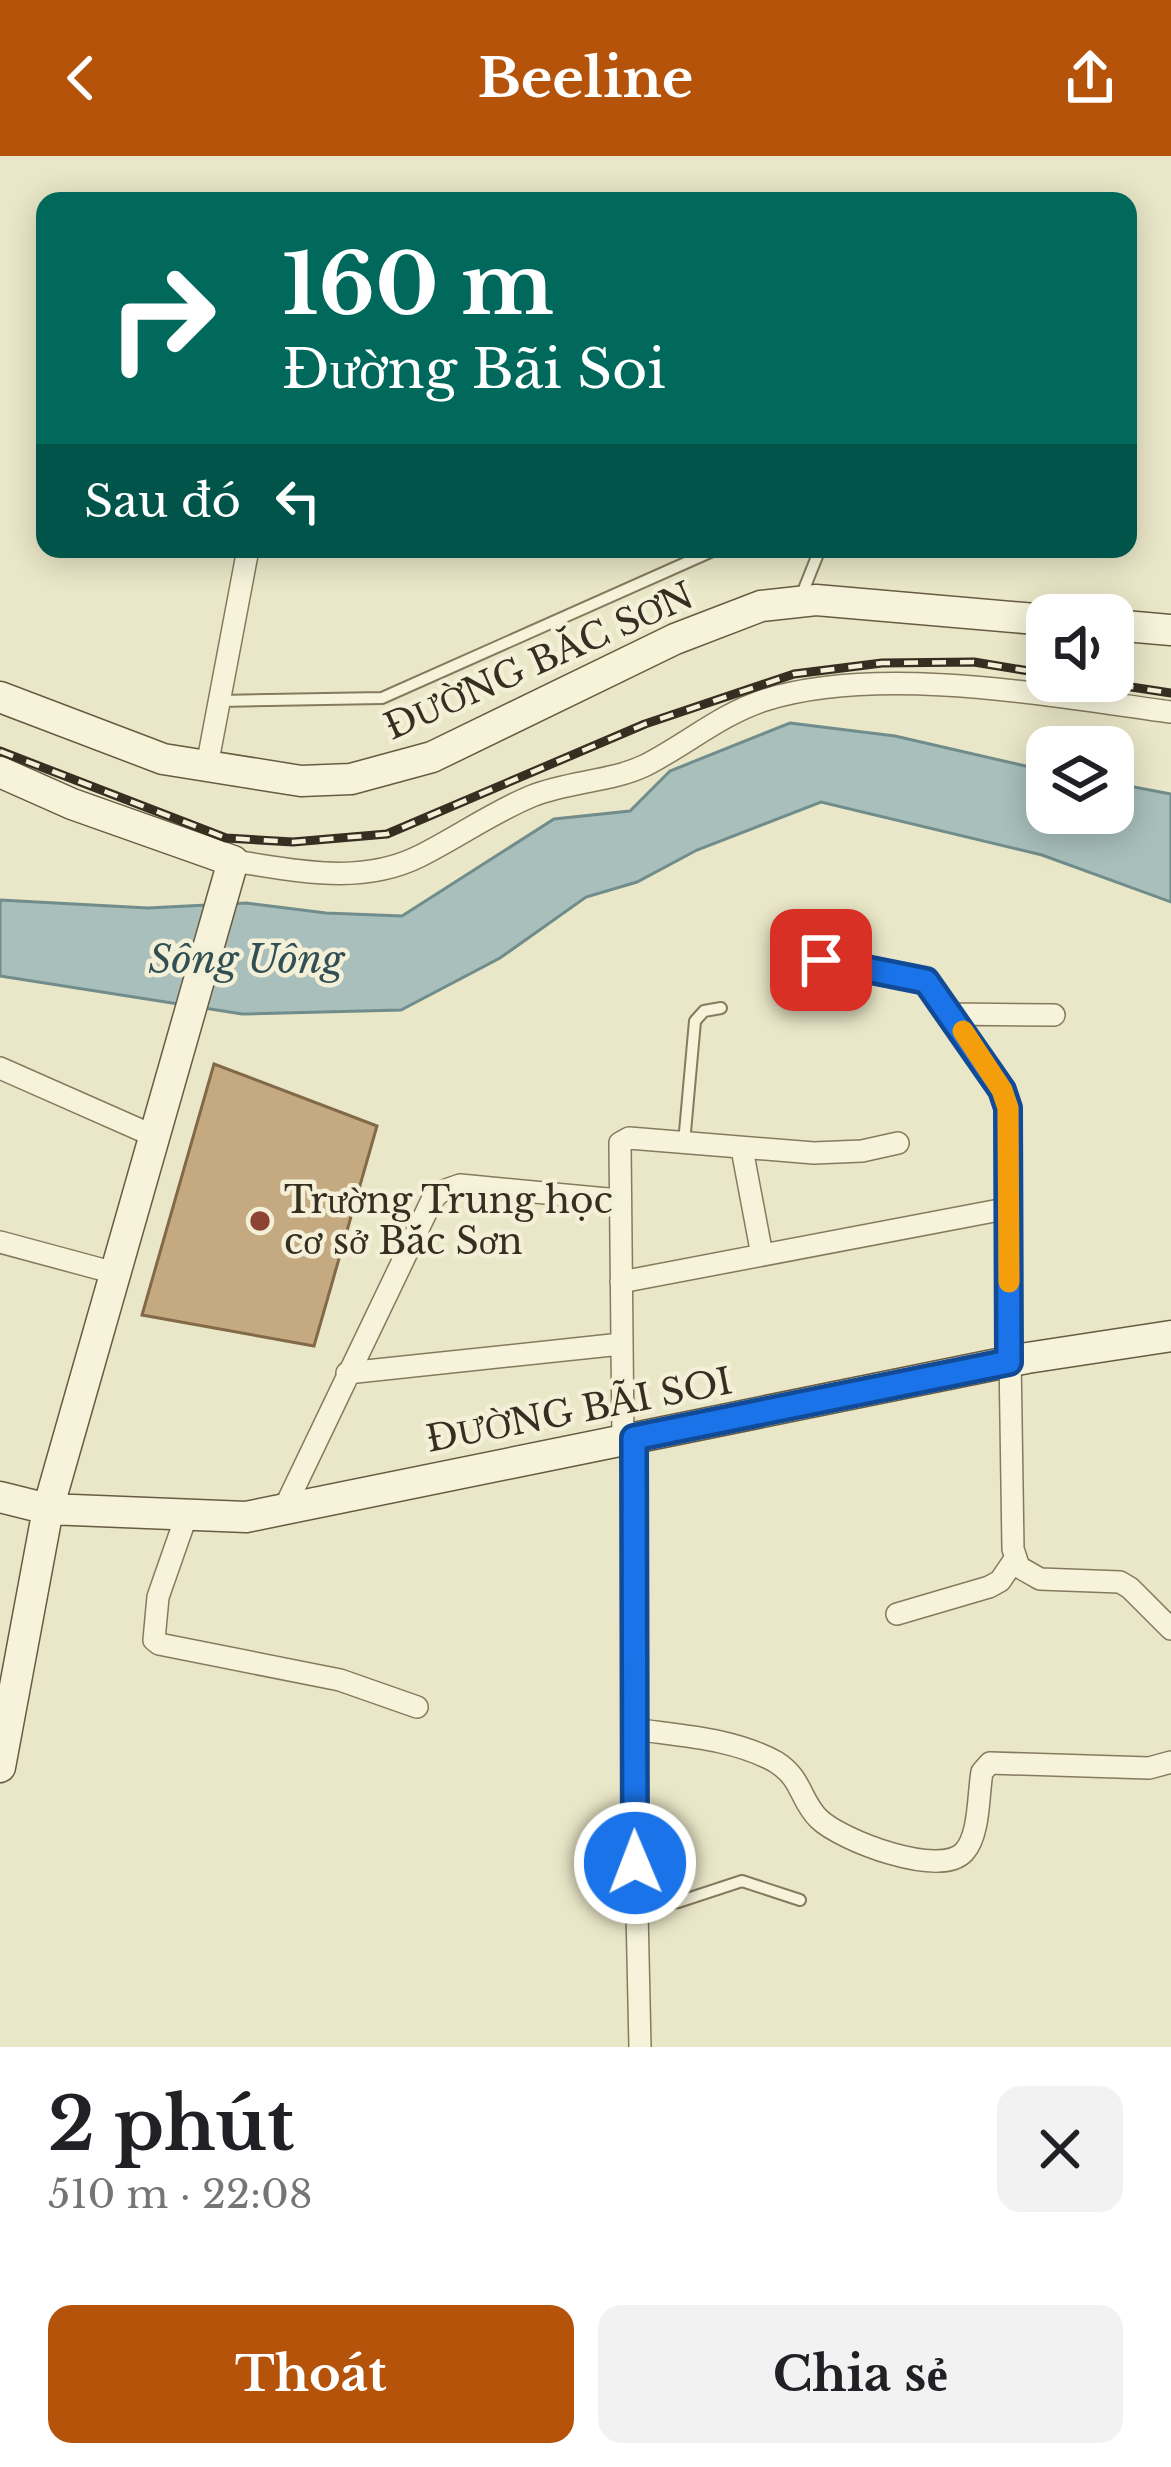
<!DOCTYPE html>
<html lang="vi">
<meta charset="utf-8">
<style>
:root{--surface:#fff;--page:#f2f2f2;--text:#202124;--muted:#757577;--accent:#b45309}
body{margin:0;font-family:"Libre Baskerville",serif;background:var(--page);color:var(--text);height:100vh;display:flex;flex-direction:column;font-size:45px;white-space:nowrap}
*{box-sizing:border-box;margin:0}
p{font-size:39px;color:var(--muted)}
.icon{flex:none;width:66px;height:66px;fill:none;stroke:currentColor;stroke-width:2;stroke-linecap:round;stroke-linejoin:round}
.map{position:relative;height:1891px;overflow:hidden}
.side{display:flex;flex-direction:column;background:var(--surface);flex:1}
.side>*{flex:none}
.banner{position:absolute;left:36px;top:36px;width:1101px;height:366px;border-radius:24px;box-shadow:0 6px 30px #0003;background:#00695c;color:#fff;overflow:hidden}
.controls{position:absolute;left:1026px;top:438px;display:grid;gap:24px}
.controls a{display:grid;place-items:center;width:108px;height:108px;border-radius:24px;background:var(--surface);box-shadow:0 6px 30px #0003;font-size:60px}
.pin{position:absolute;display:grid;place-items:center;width:102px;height:102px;color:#fff;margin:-51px;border-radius:24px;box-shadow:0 6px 18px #0006}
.me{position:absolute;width:132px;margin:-66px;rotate:359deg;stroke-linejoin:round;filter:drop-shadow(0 0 9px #0008)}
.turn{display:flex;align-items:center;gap:42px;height:252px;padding:0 48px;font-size:54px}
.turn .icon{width:156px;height:156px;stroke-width:2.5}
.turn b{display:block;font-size:84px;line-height:102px}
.then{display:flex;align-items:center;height:114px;padding:0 48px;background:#0003;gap:24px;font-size:45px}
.round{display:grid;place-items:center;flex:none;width:126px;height:126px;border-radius:24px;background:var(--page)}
.summary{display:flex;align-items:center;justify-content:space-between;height:204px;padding:0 48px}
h1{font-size:72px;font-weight:800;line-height:90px}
.button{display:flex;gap:24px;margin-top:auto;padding:24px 48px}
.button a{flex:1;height:138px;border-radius:24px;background:var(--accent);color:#fff;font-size:48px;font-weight:800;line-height:138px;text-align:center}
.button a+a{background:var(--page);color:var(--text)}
header{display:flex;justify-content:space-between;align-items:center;height:156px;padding:0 48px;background:var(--accent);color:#fff;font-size:54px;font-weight:800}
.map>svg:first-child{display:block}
.water{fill:#a8bfbc;stroke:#708d8b;stroke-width:3}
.building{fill:#c5aa81;stroke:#826947;stroke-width:3}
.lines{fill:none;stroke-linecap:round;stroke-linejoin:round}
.lane-casing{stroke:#857a5e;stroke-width:14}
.street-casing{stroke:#857a5e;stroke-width:24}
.secondary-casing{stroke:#675b42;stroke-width:33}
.lane{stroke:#f6f3da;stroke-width:10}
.street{stroke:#f6f3da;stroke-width:21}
.secondary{stroke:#f6f3da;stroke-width:30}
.rail-casing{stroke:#362f21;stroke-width:9}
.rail{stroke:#f3f0d7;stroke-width:4.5;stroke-dasharray:14;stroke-linecap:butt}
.route-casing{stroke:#114b97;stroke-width:30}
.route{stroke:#1a73e8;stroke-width:21}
.slow{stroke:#f59e0b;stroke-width:21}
.poi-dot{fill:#8e4434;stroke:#f3f0d7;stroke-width:4.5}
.labels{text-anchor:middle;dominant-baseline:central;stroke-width:9;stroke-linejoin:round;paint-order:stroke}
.street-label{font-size:36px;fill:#362f21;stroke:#f3f0d7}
.poi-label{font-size:36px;fill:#362f21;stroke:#f3f0d7;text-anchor:start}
.water-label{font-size:39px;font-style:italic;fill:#315055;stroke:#f3f0d7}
</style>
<header><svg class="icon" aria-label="back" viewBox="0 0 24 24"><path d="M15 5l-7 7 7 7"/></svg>Beeline<svg class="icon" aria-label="share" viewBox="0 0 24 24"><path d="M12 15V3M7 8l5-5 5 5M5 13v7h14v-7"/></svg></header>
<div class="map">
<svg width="1171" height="1891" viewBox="0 0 1171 1891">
<rect width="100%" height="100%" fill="#eae7c8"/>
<path class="water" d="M790 567 895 580 1047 615V657H1113V627L1171 638V746L1042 699 821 646 697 694 637 726 586 741 500 802 401 854 242 858 0 820V744L148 752 246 747 326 757 402 760 554 663 630 655 670 615Z"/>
<path class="building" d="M214 908 377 970 314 1190 142 1159Z"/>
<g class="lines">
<defs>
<path id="lane" d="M800 443 820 393
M219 545 382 542 717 393
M684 987 695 865 704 855 721 852
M636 1752 678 1746 742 1725 800 1744"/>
<path id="street" d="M207 610 248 393
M233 705C296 714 360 730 420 700 458 681 493 656 532 640 569 625 611 626 646 609 687 588 721 558 765 544 880 508 1052 540 1171 556
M821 804 926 825 952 858 1006 943 1013 1393 1019 1411 1040 1423 1120 1426 1130 1432 1171 1473
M952 858 1054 859
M0 912 154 980
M742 993 762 1099
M0 1086 115 1117
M621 1126 1010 1052
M347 1217 621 1188
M634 1282 633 1573 640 1891
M623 1285 620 987 629 982 814 997 862 995 898 987
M284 1353 432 1044 440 1036 460 1029 618 1044
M187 1358 158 1441 154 1484 159 1488 340 1524 417 1551
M897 1458 989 1431 1000 1425 1015 1403
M633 1573C681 1580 733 1582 776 1606 803 1623 800 1645 819 1663 842 1685 940 1722 964 1696 980 1679 978 1638 982 1616L990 1607 1149 1612 1171 1606"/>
<path id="secondary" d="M1113 469 1171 474
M0 541 163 603 301 625 351 623 432 601 675 483 761 450 816 444 1047 464
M0 616 72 648 233 705 48 1353 0 1611
M0 1341 48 1353 246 1361 1027 1202 1171 1180"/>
</defs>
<use href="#lane" class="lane-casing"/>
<use href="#street" class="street-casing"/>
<use href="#secondary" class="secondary-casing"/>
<use href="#lane" class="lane"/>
<use href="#street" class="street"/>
<use href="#secondary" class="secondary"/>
<defs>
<path id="rail" d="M1092 525 1171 537
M0 595 226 682 293 686 387 678 645 568 794 518 882 507 974 506 1047 518"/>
</defs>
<use href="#rail" class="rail-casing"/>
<use href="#rail" class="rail"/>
</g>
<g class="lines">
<defs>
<path id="route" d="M635 1707 634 1282 1009 1206 1008 952 1002 934 926 825 821 804"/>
</defs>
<use href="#route" class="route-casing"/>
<use href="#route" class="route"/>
<path class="slow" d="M963 875 1002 934 1008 952 1009 1126"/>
</g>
<circle class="poi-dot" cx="260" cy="1065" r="12"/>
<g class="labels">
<g class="street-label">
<text transform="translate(539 505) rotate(-24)">ĐƯỜNG BẮC SƠN</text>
<text transform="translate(579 1254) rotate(-11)">ĐƯỜNG BÃI SOI</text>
</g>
<g class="poi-label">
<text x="284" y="1044">Trường Trung học<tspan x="284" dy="41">cơ sở Bắc Sơn</tspan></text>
</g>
<g class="water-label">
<text x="246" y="803">Sông Uông</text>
</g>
</g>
</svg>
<div class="controls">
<a><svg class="icon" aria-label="sound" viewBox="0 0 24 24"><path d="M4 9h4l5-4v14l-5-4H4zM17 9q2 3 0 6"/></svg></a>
<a><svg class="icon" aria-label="layers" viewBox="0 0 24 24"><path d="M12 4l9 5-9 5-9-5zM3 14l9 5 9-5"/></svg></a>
</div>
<div class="pin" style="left:821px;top:804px;background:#d93025"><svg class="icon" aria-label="arrive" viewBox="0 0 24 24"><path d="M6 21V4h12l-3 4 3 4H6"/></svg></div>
<svg class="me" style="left:635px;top:1707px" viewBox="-20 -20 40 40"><circle r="17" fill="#1a73e8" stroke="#fff" stroke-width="3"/><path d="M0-11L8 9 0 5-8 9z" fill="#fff"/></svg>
<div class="banner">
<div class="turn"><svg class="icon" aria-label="right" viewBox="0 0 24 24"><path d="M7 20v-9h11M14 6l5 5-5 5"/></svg><div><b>160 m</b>Đường Bãi Soi</div></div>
<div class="then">Sau đó<svg class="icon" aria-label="left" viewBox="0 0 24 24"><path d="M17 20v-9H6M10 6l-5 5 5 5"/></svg></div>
</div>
</div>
<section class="side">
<div class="summary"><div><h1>2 phút</h1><p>510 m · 22:08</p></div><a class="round"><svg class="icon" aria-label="close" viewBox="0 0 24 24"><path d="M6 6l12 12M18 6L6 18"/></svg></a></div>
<div class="button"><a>Thoát</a><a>Chia sẻ</a></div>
</section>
